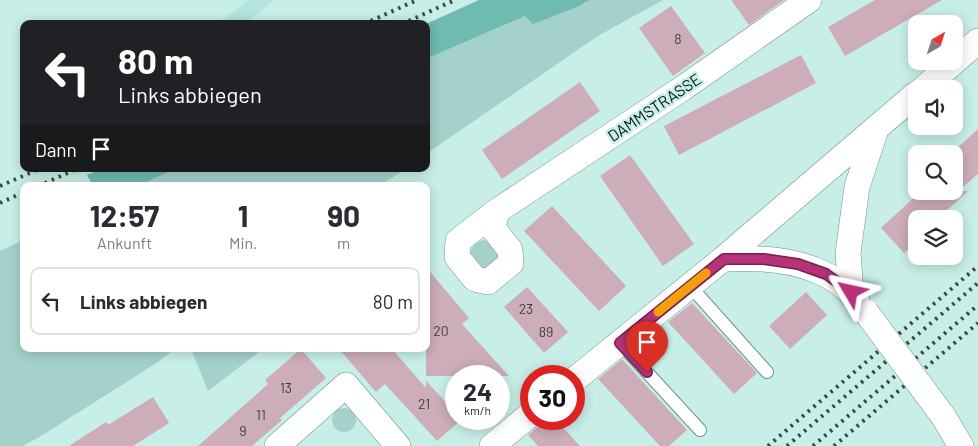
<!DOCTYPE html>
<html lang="de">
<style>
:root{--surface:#fff;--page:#f7f7f7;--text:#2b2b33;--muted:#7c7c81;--line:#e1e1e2}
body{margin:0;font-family:Barlow,sans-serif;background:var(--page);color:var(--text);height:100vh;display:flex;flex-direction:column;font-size:19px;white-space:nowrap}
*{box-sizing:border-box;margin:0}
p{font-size:16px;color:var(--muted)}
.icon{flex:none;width:28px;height:28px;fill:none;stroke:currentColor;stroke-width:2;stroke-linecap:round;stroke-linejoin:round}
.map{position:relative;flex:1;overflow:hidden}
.details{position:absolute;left:20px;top:182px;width:410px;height:170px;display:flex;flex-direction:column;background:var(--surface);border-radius:10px;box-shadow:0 2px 12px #0003}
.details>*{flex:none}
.top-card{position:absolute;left:20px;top:20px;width:410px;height:152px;border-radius:10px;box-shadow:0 2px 12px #0003;background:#202124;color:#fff;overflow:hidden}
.needle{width:32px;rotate:39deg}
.controls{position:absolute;left:908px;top:15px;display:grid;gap:10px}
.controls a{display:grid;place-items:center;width:55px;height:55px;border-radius:10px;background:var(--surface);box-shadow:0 2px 12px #0003;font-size:25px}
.speed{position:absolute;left:445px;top:365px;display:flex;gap:10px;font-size:25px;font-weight:700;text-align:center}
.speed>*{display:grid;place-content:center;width:65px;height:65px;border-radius:50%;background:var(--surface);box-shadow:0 2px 12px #0003;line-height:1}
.speed small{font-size:12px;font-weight:400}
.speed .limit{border:8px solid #d22;background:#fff;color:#111}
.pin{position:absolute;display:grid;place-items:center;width:42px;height:42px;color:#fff;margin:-51px -21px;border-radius:50% 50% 50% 0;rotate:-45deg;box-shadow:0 0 5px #0007}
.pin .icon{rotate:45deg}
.me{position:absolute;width:55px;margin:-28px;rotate:306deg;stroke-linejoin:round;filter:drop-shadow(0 0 4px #0008)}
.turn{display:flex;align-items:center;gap:18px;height:105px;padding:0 15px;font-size:22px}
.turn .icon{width:65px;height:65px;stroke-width:2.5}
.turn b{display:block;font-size:35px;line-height:42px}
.then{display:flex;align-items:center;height:48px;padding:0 15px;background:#0003;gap:10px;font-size:19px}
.eta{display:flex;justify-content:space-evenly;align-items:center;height:85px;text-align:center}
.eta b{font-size:30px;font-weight:700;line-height:35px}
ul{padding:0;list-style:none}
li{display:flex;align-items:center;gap:15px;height:68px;margin:0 10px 8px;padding:0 5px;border:2px solid var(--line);border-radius:10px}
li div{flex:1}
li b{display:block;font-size:19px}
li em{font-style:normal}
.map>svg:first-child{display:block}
.built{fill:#b4e4dd}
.green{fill:#a5d1cb}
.forest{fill:#6fbab1}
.building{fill:#cdadba}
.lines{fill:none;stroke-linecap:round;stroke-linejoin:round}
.service-casing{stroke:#6e918c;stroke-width:14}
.minor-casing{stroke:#6e918c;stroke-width:26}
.service{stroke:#fff;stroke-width:12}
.minor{stroke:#fff;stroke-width:25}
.rail{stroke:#374a48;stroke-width:4;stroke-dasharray:2.5 5;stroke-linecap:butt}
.minor-bridge-casing{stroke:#6e918c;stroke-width:26;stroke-linecap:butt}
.minor-bridge{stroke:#fff;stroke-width:25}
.route-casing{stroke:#76204f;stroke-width:12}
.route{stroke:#b63279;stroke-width:9}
.slow{stroke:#f59e0b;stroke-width:9}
.labels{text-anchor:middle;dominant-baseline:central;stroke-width:5;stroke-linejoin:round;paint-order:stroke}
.number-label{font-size:14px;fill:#3a3c3f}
.street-label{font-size:16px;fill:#091716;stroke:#c8eee8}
</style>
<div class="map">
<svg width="978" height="446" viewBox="0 0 978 446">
<rect width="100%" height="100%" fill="#c8eee8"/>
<path class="built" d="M249 0H274L245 24H217Z"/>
<path class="green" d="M590 0H663L598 36 426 154V59L525 16 577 7Z
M175 169H405L380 186H138Z
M24 240V349H175L155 364 41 436 23 446H0V251Z
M484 240 490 241 499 256 497 261 486 269 481 268 470 256C471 247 475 242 484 240Z
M191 349H263L208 391Z
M332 420a12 12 0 1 1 24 0a12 12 0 1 1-24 0Z"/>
<path class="forest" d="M479 0H590L577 7 533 24 525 16 426 59V24Z
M101 169H175L138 186H93L87 175Z"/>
<path class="building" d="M731 0H784L749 25Z
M875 0H942L845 56 828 27Z
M671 6 705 53 673 76 639 28Z
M801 55 816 83 679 155 664 126Z
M580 82 600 111 502 179 482 150Z
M978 129V174L958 191H968L942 215 946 219H916V242L904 253 881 228 921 191 929 200 939 191H954V151Z
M630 155 694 244 663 266 600 176Z
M552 206 626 286 599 311 524 231Z
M426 267 469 318 462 324 509 376H426Z
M527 287 568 332 544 353 504 307Z
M806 292 827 315 790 349 769 326Z
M692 303 757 373 734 394 668 322Z
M301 349 326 378 280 418 282 420 252 446H198L268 384 265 380Z
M339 349H392L426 388V381L456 413V419H462L437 441 385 384 376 392Z
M622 359 687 430 669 446H660L598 379Z
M153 397 169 423 133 446H69L106 422 108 425Z
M545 419H555L580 446H538L528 435 540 425Z"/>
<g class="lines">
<defs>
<path id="service" d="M690 286 767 372
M620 343 700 430"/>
<path id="minor" d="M923 89 978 41
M497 211 493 228 510 250 511 263 488 282 475 279 457 257 458 241 497 211 683 88 809 0
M723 259C737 259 750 258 763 259 797 261 836 272 857 300
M851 292 848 253 857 187 876 129
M574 380 723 259 916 94
M943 416 961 446
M277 446 346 385 398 446
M492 446 531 414"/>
</defs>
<use href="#service" class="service-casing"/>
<use href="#minor" class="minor-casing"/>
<use href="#service" class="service"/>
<use href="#minor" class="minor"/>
<path class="rail" d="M364 24 417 0
M402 24 455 0
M0 186 39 169
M38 186 77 169
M0 203 24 192
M768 446 978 266
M787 446 978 283
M813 446 978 305
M834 446 978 323"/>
<defs>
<path id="minor-bridge" d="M866 312 943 416"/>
</defs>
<use href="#minor-bridge" class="minor-bridge-casing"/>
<use href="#minor-bridge" class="minor-bridge"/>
</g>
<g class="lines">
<defs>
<path id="route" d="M647 372 620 343 724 259H764L798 264 826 274 851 292"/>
</defs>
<use href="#route" class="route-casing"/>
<use href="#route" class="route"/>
<path class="slow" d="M658 312 706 273"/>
</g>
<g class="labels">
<g class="number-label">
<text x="678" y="38">8</text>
<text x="526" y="308">23</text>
<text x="441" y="330">20</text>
<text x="546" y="331">89</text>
<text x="286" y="387">13</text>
<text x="424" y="403">21</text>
<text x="261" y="414">11</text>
<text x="243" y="430">9</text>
</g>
<g class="street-label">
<text transform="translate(654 107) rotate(-34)">DAMMSTRASSE</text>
</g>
</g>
</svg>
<div class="controls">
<a><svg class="needle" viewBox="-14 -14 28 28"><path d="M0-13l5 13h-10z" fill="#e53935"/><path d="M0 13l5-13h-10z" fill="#7c7c81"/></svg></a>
<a><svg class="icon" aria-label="sound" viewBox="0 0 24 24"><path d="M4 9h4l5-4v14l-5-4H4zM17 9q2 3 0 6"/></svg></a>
<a><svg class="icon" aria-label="search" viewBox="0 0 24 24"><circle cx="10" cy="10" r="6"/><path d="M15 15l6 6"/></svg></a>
<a><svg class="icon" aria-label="layers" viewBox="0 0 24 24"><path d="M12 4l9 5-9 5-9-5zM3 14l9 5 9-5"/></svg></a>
</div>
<div class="speed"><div>24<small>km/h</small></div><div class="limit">30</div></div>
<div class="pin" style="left:647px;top:372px;background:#d93025"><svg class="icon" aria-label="arrive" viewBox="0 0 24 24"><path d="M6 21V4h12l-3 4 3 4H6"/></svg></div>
<svg class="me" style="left:851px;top:292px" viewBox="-20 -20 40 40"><path d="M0-17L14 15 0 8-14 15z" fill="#b63279" stroke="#fff" stroke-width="4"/></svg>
<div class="top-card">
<div class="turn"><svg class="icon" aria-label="left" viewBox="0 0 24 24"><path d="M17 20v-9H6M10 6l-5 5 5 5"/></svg><div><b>80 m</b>Links abbiegen</div></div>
<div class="then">Dann<svg class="icon" aria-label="arrive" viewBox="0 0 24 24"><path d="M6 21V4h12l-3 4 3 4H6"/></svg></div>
</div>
<section class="details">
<div class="eta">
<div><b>12:57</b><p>Ankunft</p></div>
<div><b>1</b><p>Min.</p></div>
<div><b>90</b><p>m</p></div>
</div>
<ul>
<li><svg class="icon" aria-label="left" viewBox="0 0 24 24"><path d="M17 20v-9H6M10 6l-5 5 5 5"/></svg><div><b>Links abbiegen</b></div><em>80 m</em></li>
</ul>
</section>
</div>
